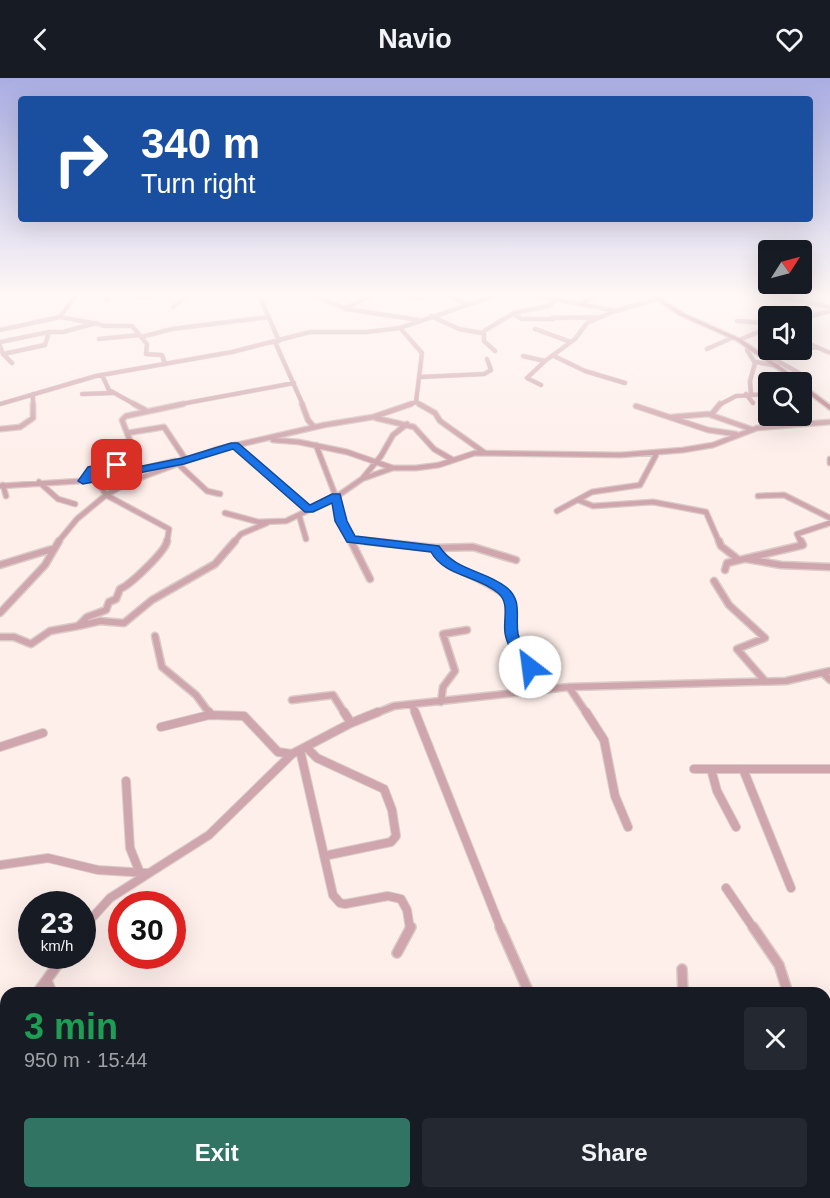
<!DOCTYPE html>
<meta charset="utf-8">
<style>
:root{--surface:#171b24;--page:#242831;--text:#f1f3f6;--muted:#9ea1a6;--accent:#327464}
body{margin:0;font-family:Arial,sans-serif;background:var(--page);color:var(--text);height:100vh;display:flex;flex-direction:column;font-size:22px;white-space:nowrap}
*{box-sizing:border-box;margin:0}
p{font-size:20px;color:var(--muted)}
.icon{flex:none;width:33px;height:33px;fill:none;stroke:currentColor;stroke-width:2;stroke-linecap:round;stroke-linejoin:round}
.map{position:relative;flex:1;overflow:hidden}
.side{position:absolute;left:0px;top:909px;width:831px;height:212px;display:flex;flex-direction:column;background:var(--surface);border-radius:18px 18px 0 0;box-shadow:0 6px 24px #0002}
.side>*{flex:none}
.top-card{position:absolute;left:18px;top:18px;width:795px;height:126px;border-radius:6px;box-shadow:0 6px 24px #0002;background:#1a4fa0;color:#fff;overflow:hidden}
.needle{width:39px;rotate:54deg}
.buttons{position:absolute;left:758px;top:162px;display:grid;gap:12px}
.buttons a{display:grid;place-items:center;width:54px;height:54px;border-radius:6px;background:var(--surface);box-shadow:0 6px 24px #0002;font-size:30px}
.speed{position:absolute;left:18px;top:813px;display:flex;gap:12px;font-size:30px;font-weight:700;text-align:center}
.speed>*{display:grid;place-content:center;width:78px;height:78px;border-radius:50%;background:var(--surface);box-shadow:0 6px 24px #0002;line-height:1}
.speed small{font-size:15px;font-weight:400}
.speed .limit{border:9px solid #d22;background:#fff;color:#111}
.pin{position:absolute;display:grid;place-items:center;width:51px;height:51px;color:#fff;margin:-26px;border-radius:12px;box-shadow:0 3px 9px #0006}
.me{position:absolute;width:66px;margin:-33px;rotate:330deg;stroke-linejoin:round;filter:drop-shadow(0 0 4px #0008)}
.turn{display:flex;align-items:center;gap:21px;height:126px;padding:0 24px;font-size:27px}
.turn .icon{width:78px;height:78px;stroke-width:2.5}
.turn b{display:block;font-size:42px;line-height:51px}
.round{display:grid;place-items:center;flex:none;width:63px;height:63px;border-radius:6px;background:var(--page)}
.overview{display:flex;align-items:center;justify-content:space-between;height:102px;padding:0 24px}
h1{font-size:36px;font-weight:600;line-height:45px;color:#1e9e55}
.cta{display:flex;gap:12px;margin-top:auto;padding:12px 24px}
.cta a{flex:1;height:69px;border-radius:6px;background:var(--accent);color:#fff;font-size:24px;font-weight:600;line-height:69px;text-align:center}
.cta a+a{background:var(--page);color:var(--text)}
header{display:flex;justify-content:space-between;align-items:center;height:78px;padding:0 24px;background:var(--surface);font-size:27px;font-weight:600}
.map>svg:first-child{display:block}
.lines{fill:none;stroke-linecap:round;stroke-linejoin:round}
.street-far4-casing{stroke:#dacbc7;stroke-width:5}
.street-far3-casing{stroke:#dacbc7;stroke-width:7}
.street-far2-casing{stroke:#dacbc7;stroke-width:9}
.street-far1-casing{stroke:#dacbc7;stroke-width:10}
.street-casing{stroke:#dacbc7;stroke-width:12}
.secondary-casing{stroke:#dacbc7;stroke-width:3}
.street-far4{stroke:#d0a6ae;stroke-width:4}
.street-far3{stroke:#d0a6ae;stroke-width:4.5}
.street-far2{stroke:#d0a6ae;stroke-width:6}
.street-far1{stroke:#d0a6ae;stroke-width:8}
.street{stroke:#d0a6ae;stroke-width:9}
.secondary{fill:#bc7f8d;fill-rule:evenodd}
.route{fill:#1a73e8;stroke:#114b97;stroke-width:1.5}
</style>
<header><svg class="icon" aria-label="back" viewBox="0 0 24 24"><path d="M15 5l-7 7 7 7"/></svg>Navio<svg class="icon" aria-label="heart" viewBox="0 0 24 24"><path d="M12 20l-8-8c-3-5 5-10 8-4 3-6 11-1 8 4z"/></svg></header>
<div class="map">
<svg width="830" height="1120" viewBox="0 0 830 1120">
<rect width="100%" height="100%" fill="#feefeb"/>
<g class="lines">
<defs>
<path id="street-far4" d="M108 217 105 220 108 222
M130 217 144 220 157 217
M259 217 279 263
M313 217 346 231 419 242
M402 217 419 220 430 217
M449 217 466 226
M534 217 616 233 656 221
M768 217 830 229
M580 225 599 217
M173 229 188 217
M776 230 787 238
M345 231 371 217
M513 236 522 241H553
M431 238 459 251 482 255
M60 239 76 217
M552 240 602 239
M801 241 830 233
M737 243 768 245
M535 251 571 264
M0 252 60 239 93 245
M141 259 172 251 269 239
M99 261 139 257
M739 262 768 250
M801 262 830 275
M0 264 49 254H63L96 245 104 248H132L147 266 146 276 162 277 165 286
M275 264 303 327
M0 268 3 276 12 285
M750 269 747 272 755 285 750 303 751 316
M707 271 734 259
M495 273 484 263V253L514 235 549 228 556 221
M3 276 45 267 49 254
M523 278 545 283 575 261 587 245 615 233
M554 278 585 293 625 305
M774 281 799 295
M769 282 774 281V277L816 269
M756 284 778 288
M102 297 109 312 136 327
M421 299 484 296 491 292 487 281
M541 307 527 300 544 284
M801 315H810
M33 316V327
M82 316 112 315
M746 316 753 325
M416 324 422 327
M0 326 96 298 232 274 310 254H367L400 250
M176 327 294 305
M407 327 416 324 422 275 400 250 497 217
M719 327 736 318 768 316"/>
<path id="street-far3" d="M134 326 145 332
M302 326 308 342 314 349
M419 326 435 335 440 343 485 375
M636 328 708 352 736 356
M711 337 720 326
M672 339 708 336 751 351
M376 340 414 349 434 371 453 382
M1 351 20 349 33 340V326
M127 355 164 349 186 382
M273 362 299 364 347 374 393 390H416L439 387 475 375 621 377 683 372 713 367 757 350 830 344
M235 367 309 432
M316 367 336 419 341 443 352 464
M830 381V385
M177 385 207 413 220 416
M141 391 122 342 126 338 183 326
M106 400 102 410 106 417 169 451 167 464
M362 401 381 378 393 357 407 346
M83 403 97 390 129 387
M39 404 58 421 75 426
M3 407 6 418
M0 408 97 402 175 383
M758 418 784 417 830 440
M578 422 593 428 653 424 706 434 719 464
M557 433 592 414 640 407 657 375
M225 435 258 444 286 443 336 419 362 401 393 390
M299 437 306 461
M351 461 380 464
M58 464 77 441 106 417 129 404 215 372 324 347 373 339 411 326
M234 464 241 456 267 445
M801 464 797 456 830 445"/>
<path id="street-far2" d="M351 463 370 501
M366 463 435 470 473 469 516 482
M719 463 721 468 739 482
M435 470C454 496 486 499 509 520 511 547 513 567 529 589
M747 481 781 487 830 489
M0 487 52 471
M725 492 727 485 803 467 801 463
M714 503 729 527 765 560 737 571 765 603
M0 535 45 487 59 463
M78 548 100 543 124 545 152 522 215 486 235 463
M155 558 162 589 196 617 210 636
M0 559H14L31 566 50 553 78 548 87 539 106 532 109 524 116 521 120 511C130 507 166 473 167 463
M823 595 830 602
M569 609 587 636
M292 622 333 617 345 636
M441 624 443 609 455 593 443 556 467 552
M412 627 416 636
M374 636 394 628 569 609 786 603 830 593"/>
<path id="street-far1" d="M209 634 211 637
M344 634 351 645
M415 634 501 851
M586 634 604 662 615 718 628 749
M161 649 209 637 244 638 278 674 292 676
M0 669 43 655
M306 669 317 680 384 711 392 732 396 758 391 764 324 778
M300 672 333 817 340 825 345 826 388 818 401 821 407 832 410 851
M694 691H830
M711 691 717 713 736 749
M743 691 791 810
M126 703 130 770 140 795
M0 787 48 780 98 792 147 795
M726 810 754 851
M82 851 110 820 209 757 292 676 351 645 378 634"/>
<path id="street" d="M500 849 529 915
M753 849 779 887 788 915
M397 875 411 849
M682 891 683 915
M47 903 52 915
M37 915 64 878
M0 930 6 939
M0 949 6 944
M825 984 830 986
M82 1114V1120
M140 1114 141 1120
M504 1114 506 1120
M603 1114 606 1120
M782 1114 785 1120"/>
<path id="secondary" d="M649 217H655L683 235 741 261 801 303V305L830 327V332L801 310V304H796L737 263 679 237Z"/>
</defs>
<use href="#street-far4" class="street-far4-casing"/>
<use href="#street-far3" class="street-far3-casing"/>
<use href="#street-far2" class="street-far2-casing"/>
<use href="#street-far1" class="street-far1-casing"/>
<use href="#street" class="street-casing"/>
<use href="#secondary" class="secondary-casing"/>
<use href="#street-far4" class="street-far4"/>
<use href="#street-far3" class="street-far3"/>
<use href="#street-far2" class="street-far2"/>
<use href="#street-far1" class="street-far1"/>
<use href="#street" class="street"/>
<use href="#secondary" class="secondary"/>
</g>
<linearGradient id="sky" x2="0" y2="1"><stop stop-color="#a9ade2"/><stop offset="0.58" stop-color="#fff8f6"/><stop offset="1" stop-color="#fff8f6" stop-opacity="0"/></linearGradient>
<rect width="830" height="374" fill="url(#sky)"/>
<path class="route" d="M231 365H238L310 427 332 416H340L347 443 355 458 439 468C455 493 484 492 506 509 523 522 515 539 518 556 521 569 530 578 537 589L535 592H524C517 581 507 569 505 555 503 541 510 525 498 515 477 497 445 499 431 474L347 464 335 443 332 425 313 434H305L233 371 184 386 83 406 78 403 88 389 117 383 122 387 96 394 93 398 182 380Z"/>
</svg>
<div class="buttons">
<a><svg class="needle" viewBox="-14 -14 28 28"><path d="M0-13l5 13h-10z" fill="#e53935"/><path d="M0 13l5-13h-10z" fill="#9ea1a6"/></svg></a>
<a><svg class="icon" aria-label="sound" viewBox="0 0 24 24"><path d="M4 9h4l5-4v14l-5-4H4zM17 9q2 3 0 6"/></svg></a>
<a><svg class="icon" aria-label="search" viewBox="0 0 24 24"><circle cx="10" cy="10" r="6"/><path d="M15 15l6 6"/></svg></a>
</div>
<div class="speed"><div>23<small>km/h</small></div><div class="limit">30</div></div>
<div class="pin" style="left:117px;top:387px;background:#d93025"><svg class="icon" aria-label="arrive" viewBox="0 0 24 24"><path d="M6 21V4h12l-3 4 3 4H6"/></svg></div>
<svg class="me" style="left:530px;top:589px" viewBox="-20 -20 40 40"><circle r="19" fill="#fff"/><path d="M0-13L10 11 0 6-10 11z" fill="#1a73e8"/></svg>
<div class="top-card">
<div class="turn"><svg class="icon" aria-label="right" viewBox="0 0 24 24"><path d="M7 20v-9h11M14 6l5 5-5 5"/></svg><div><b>340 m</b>Turn right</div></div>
</div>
<section class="side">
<div class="overview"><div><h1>3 min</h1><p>950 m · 15:44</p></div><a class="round"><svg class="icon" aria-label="close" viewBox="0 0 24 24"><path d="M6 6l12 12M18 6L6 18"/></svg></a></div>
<div class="cta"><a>Exit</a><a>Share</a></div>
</section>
</div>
